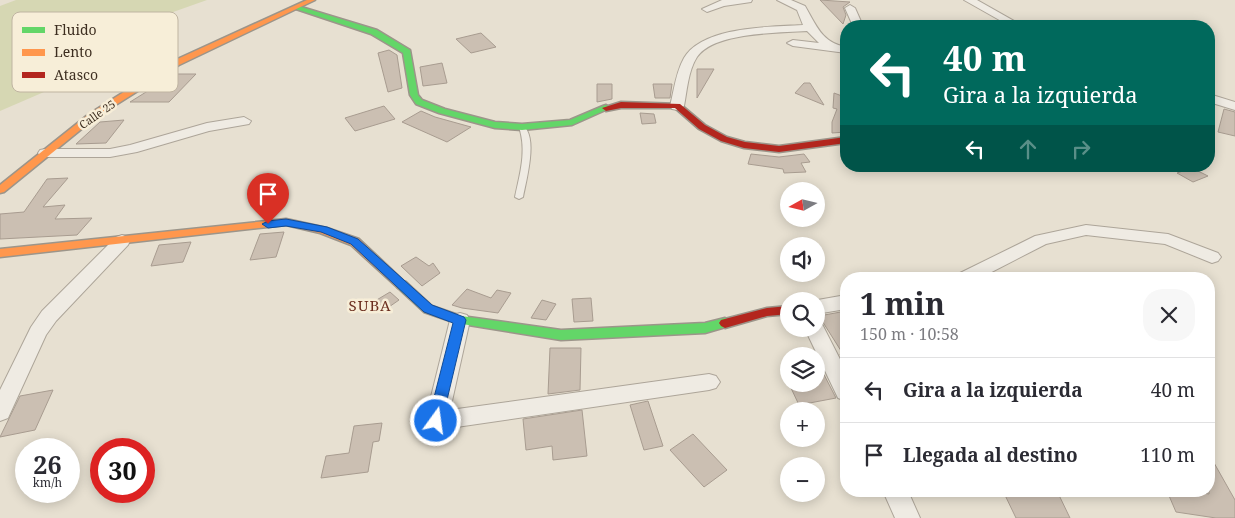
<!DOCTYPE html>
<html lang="es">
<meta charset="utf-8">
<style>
:root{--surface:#fff;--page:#f7f7f7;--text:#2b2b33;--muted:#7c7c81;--line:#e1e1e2}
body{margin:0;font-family:"Noto Serif",serif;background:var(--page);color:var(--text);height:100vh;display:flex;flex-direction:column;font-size:19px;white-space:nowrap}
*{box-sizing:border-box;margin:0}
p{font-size:16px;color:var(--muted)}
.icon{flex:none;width:28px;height:28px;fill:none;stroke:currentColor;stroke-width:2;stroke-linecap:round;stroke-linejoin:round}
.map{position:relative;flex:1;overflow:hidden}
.details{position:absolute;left:840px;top:272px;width:375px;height:225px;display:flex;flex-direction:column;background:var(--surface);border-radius:20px;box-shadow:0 2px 12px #0003}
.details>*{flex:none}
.banner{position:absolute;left:840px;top:20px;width:375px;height:152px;border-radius:20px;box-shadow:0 2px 12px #0003;background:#00695c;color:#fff;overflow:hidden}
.needle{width:32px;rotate:262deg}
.fabs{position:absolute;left:780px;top:182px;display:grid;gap:10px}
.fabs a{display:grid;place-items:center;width:45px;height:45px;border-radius:50%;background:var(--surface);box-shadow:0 2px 12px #0003;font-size:25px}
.speed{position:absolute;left:15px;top:438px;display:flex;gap:10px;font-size:25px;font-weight:700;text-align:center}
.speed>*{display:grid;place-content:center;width:65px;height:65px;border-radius:50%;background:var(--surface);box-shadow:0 2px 12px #0003;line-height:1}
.speed small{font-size:12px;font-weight:400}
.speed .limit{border:8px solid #d22;background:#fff;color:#111}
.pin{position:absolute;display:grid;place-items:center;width:42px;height:42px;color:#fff;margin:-51px -21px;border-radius:50% 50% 50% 0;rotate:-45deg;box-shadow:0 0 5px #0007}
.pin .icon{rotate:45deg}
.me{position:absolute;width:55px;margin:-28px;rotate:14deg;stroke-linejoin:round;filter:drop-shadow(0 0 4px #0008)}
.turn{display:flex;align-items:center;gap:18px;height:105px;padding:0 20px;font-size:22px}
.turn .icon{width:65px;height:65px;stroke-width:2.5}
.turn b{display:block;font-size:35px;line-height:42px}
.lanes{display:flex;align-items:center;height:48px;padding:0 20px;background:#0003;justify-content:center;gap:25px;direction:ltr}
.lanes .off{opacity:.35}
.round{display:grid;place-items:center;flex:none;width:52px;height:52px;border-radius:20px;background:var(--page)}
.overview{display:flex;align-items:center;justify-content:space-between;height:85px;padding:0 20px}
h1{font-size:30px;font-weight:700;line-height:38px}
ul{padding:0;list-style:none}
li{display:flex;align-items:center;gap:15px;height:65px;padding:0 20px;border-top:1px solid var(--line)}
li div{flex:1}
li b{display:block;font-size:19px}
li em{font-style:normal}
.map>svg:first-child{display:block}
.green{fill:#d6d7b3}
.building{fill:#cbbfb2;stroke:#a89c90}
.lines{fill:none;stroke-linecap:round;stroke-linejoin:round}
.lane-casing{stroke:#ada599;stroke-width:2}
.street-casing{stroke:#ada599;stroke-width:2}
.fast-casing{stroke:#9c958a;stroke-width:3}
.slow-casing{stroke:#9c958a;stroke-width:3}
.jam-casing{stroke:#9c958a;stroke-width:3}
.lane{fill:#efebe3;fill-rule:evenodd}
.street{fill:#efebe3;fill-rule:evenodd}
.fast{fill:#63d668;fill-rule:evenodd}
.slow{fill:#ff974d;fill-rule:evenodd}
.jam{fill:#b3261e;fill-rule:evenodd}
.route{fill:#1a73e8;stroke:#114b97}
.labels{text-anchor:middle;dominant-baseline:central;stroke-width:5;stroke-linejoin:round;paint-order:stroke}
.far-street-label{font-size:11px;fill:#3d2e20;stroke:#f7eed8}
.neighbourhood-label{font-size:15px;letter-spacing:1px;fill:#6b2e1e;stroke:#f7eed8}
.key{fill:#f7eed8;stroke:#bfb4a1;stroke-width:1}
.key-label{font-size:14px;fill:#3d2e20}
</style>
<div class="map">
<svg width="1235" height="518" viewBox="0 0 1235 518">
<rect width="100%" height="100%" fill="#e7e0d1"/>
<path class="green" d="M16 0H207L66 50 102 67 0 111V6Z"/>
<path class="building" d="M820 0 850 2 843 7 846 15 843 24Z
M481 33 496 47 471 53 456 39Z
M389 50 397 55 402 88 388 92 378 53Z
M442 63 447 83 423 86 420 67Z
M697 69H714L697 98Z
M175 74H196L169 102H130Z
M804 83H810L824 105 795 93Z
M597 84H612V99L597 102Z
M653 84H672L670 98H655Z
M845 88 846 132 832 133V122L837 109 833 108 834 93 842 96Z
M384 106 395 119 355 131 345 118Z
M1224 109 1235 112V136L1218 132Z
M421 111 435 117 471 127 447 142 402 122Z
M640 113 654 114 656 123 642 124Z
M124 120 106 143 76 144 100 122Z
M751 154 779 157 804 154 810 162 801 163 806 172 784 173 783 169 748 164Z
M1192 168 1208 176 1193 182 1177 173Z
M68 178 43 207 65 205 55 219 92 218 77 235 0 239V214L24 212 47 179Z
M284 232 276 257 250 260 260 234Z
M191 242 183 262 151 266 159 245Z
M416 257 429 266 433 263 440 273 422 286 401 266Z
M467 289 491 298 497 290 511 293 498 313 462 308 452 305Z
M390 292 399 300 386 309 375 301Z
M591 298 593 321 574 322 572 299Z
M542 300 556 304 546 320 531 318Z
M846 311V367L840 354H843L819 316Z
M550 348H581L580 390 548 394Z
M816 359 836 398 799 405 791 388 816 384Z
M53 390 35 430 0 437 20 396Z
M648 401 663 446 644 450 630 405Z
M582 410 587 456 553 460 552 446 526 450 523 419Z
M382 423 379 441 373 442 368 472 321 478 326 456 349 453 354 426Z
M693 434 727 470 704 487 670 450Z
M1209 454 1235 500V518H1216L1176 512 1167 491H1190L1209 494Z
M1003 491H1057L1070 518H1016Z"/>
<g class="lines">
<defs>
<path id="lane" d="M522 125C539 135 526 181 523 197L519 199 515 197C520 173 527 151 519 127Z"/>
<path id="street" d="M722 0H752L751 2 724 6 707 12 702 9Z
M777 0H791L805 6C816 25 822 43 846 47V53L793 46 787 43 793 40 819 43 807 31C779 33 714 32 697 57 688 71 687 91 684 106L677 110 672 109 670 106C674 90 676 72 684 58 703 26 770 27 803 25L797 10Z
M964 0H977L1023 26H1010Z
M850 5 855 8 863 26H853L845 8Z
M1209 94 1235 102V110L1209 102Z
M244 117 251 121 249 124 209 131 137 152 110 157H45L40 156 38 153 40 150 45 149H110L130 145 207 123Z
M1086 225 1168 234 1218 253 1221 257 1218 261 1212 263 1165 244 1086 235 1046 244 978 279H953L956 275 1035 236Z
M122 235 128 237 130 241 128 245 56 321 46 335 8 418 0 421V390L31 327 42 311 116 237Z
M846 295V309L816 314V301H812Z
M460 313 467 315 470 320 450 410 709 374 716 376 720 382 716 388 709 390 436 430 428 428 425 421 450 320 453 315Z
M816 322 822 324 846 371V401L838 398 805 329H816Z
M883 491H908L920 518H895Z"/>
<path id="fast" d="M298 6 377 30 410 50 418 95 422 100 445 109 495 122 522 124 570 120 603 106 606 105 610 108 572 125 522 130 495 128 439 113 416 104 410 95 403 53 371 34 296 9 295 8Z
M402 281 406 282 432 306 461 316 561 330 705 323 725 318 729 320 731 323 729 326 705 333 561 340 456 323 424 312 398 288 396 285 398 282Z"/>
<path id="slow" d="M307 0H315L179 65 95 118 4 192 0 193V185L89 114 173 61Z
M286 219 327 228 359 239 408 285 406 288H398L351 245 320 233 286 225 0 257V249Z"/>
<path id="jam" d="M621 102 680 104 705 125 727 137 745 142 779 146 846 137V143L779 152 744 148 721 141 699 129 675 108H621L606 111 602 108Z
M789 306V314L767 316 725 328 721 326 719 323 721 320 767 308Z"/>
</defs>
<use href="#lane" class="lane-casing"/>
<use href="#street" class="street-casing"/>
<use href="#fast" class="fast-casing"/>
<use href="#slow" class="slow-casing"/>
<use href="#jam" class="jam-casing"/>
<use href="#lane" class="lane"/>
<use href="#street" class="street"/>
<use href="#fast" class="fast"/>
<use href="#slow" class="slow"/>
<use href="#jam" class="jam"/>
</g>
<path class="route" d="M286 219 327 227 358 239 432 305 464 317 466 320 441 425 436 427 430 425 428 421 453 323 424 312 351 244 321 232 286 226 268 228 262 224 268 221Z"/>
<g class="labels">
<g class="far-street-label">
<text transform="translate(97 114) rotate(-35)">Calle 25</text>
</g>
<g class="neighbourhood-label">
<text x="370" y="305">SUBA</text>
</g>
</g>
<rect x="12" y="12" width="166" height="80" rx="8" class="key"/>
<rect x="22" y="27" width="23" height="6" fill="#63d668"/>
<rect x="22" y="49" width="23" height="7" fill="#ff974d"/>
<rect x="22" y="72" width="23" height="6" fill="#b3261e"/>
<g class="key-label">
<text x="54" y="35">Fluido</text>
<text x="54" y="57">Lento</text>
<text x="54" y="80">Atasco</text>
</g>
</svg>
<div class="fabs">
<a><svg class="needle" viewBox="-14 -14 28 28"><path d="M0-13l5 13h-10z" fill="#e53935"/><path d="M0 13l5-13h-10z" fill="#7c7c81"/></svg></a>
<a><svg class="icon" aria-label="sound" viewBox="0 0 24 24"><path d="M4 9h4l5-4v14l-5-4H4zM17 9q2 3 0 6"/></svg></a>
<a><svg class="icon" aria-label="search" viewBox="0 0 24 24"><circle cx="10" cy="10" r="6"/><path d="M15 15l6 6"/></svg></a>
<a><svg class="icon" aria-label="layers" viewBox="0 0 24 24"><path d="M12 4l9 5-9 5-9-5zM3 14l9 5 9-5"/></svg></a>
<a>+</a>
<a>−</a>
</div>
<div class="speed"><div>26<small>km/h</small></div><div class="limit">30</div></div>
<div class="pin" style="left:268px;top:224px;background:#d93025"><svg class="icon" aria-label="arrive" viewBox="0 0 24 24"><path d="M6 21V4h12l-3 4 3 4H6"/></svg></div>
<svg class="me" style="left:436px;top:421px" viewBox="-20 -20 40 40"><circle r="17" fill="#1a73e8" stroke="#fff" stroke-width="3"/><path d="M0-11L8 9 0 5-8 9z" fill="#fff"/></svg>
<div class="banner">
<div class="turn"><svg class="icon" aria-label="left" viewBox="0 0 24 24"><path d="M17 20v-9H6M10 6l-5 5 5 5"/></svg><div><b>40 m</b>Gira a la izquierda</div></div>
<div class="lanes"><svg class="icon" aria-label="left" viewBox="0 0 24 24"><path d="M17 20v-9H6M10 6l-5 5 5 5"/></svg><svg class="icon off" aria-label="ahead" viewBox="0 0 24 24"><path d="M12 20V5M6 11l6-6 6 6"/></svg><svg class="icon off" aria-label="right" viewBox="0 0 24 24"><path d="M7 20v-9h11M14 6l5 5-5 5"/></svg></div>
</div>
<section class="details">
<div class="overview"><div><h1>1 min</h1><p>150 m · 10:58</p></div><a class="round"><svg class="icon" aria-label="close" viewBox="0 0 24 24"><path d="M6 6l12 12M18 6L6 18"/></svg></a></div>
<ul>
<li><svg class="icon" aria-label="left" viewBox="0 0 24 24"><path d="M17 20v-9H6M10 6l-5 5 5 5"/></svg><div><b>Gira a la izquierda</b></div><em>40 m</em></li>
<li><svg class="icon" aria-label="arrive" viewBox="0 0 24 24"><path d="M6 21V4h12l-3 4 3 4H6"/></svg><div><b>Llegada al destino</b></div><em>110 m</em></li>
</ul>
</section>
</div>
